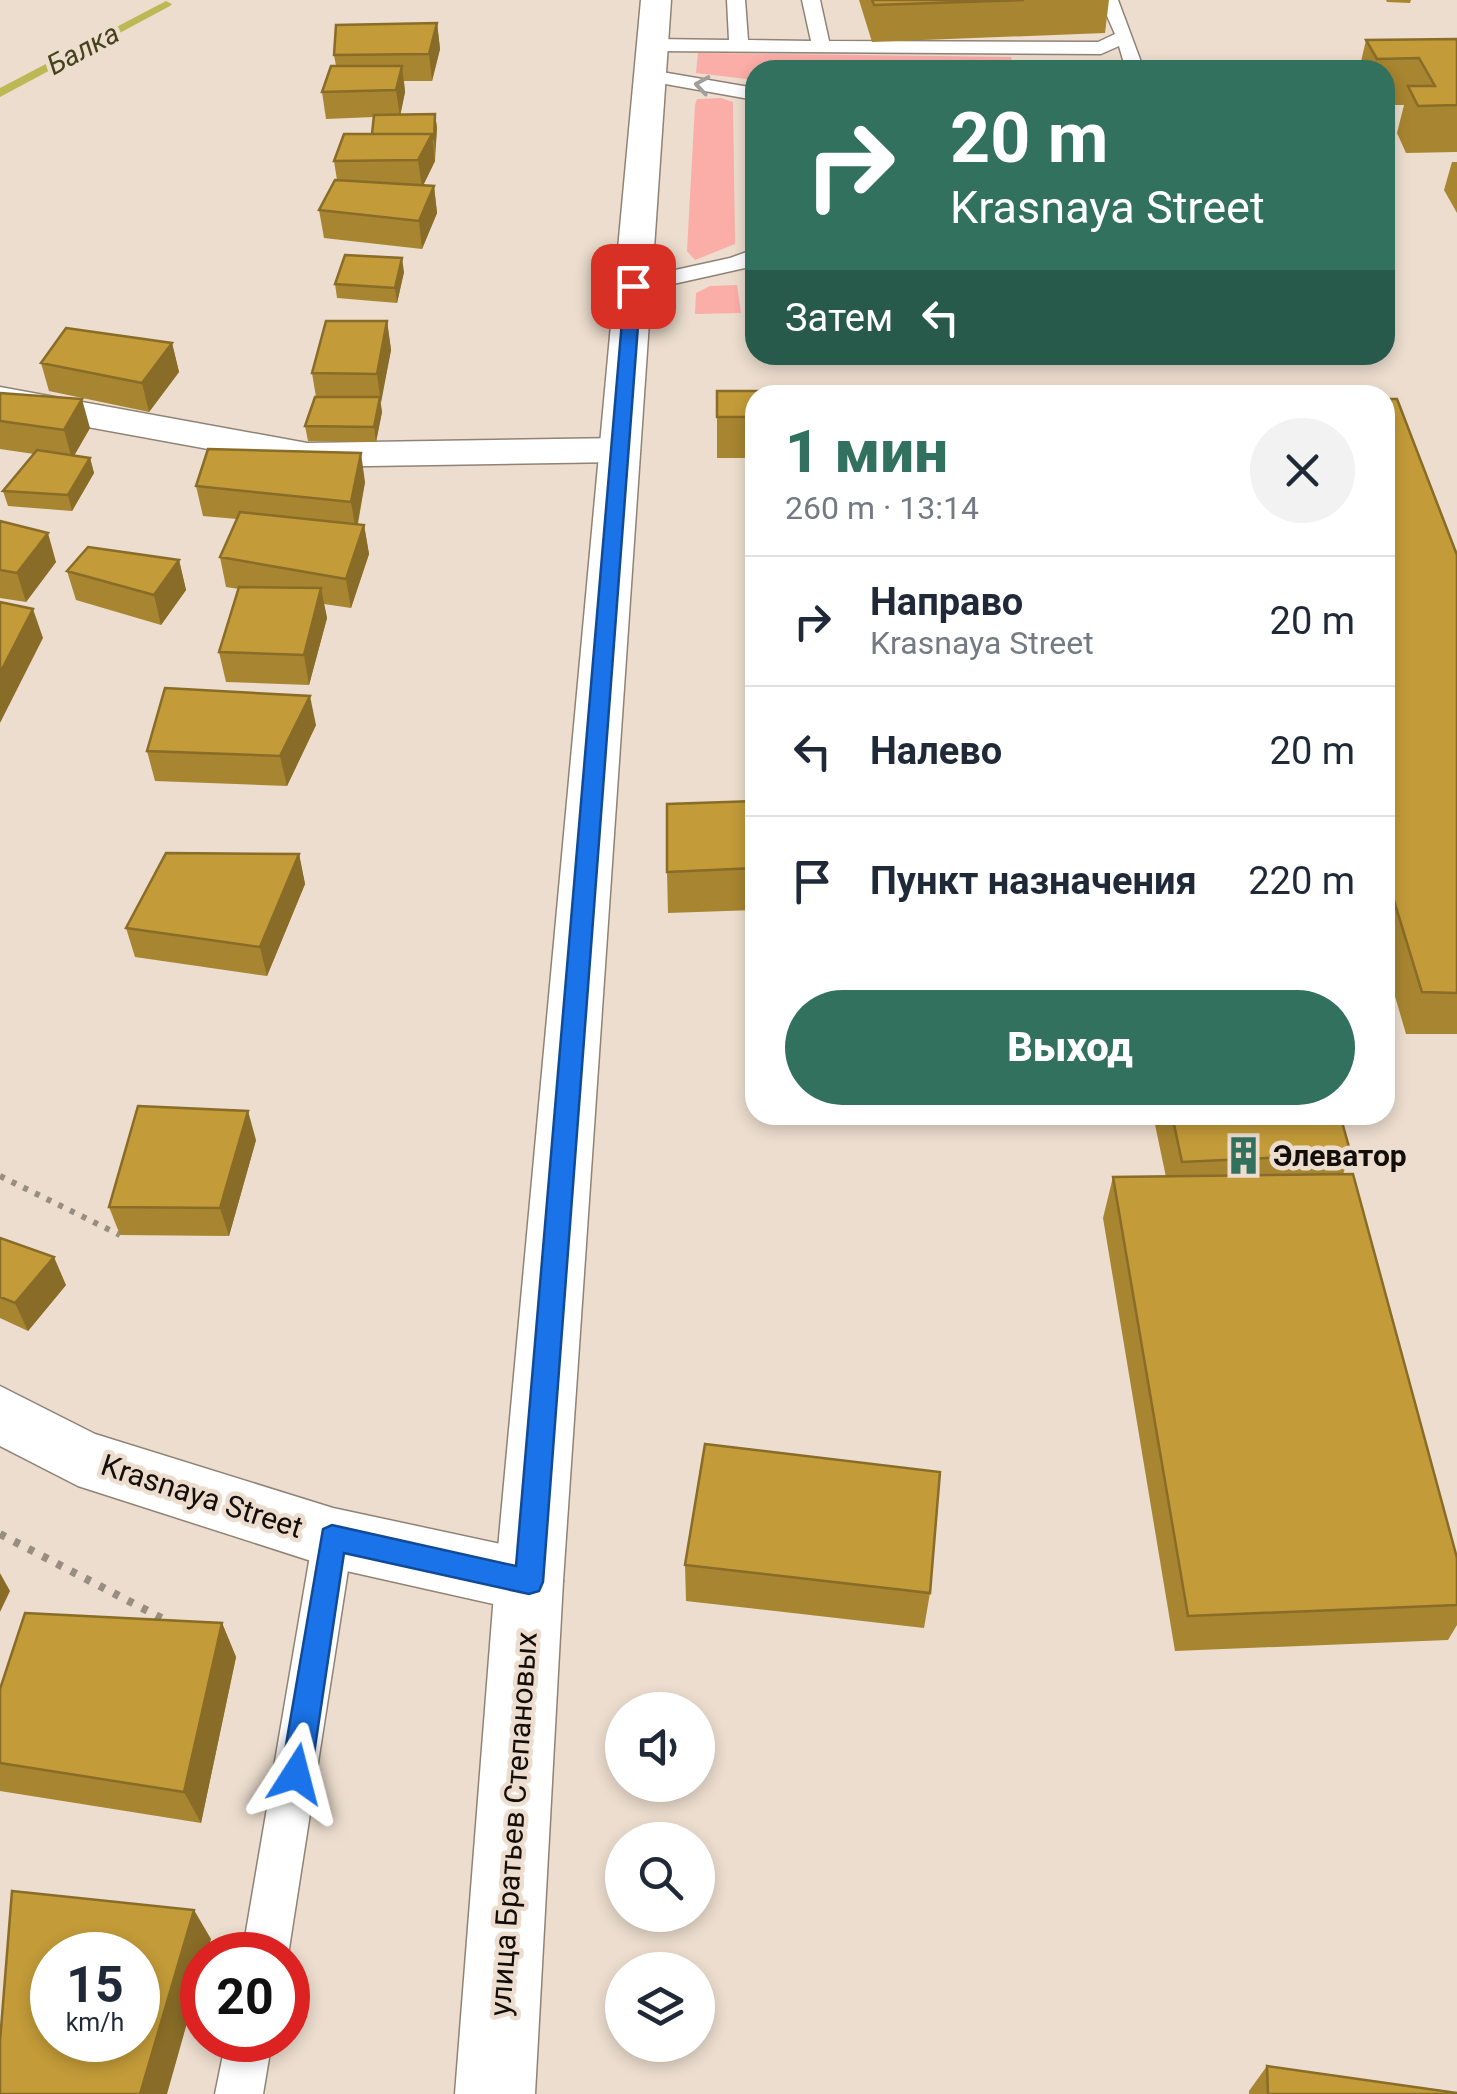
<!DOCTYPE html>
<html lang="ru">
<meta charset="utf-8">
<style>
:root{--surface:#fff;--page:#f2f2f3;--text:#1f2937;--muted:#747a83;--line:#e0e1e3;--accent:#32715e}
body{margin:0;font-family:Roboto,sans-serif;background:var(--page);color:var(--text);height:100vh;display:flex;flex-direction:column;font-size:38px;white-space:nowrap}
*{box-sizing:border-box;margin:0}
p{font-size:32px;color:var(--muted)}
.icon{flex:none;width:55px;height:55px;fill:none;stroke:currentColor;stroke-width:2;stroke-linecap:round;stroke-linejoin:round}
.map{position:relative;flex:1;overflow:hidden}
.sheet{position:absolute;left:745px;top:385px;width:650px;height:740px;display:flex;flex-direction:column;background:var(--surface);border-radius:30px;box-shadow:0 5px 15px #0003}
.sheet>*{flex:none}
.guide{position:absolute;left:745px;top:60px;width:650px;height:305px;border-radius:30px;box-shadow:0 5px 15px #0003;background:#32715e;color:#fff;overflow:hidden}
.buttons{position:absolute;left:605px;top:1692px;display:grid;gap:20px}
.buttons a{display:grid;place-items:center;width:110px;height:110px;border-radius:50%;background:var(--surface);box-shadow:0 5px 15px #0003;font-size:50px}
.speed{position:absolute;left:30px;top:1932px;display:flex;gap:20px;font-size:50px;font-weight:700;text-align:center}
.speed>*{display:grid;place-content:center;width:130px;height:130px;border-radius:50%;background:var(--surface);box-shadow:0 5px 15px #0003;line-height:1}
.speed small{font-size:25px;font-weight:400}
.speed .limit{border:15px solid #d22;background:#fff;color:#111}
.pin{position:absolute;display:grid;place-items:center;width:85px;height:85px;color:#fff;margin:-42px;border-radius:20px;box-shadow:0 5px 15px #0006}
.me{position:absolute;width:110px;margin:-55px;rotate:9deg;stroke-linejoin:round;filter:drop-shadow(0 0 8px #0008)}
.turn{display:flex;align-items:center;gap:35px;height:210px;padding:0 40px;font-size:45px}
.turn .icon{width:130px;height:130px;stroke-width:2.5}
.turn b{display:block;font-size:70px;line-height:85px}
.then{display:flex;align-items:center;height:95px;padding:0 40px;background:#0003;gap:20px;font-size:38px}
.round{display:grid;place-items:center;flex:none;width:105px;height:105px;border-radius:52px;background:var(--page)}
.head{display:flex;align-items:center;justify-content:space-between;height:170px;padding:0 40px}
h1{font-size:60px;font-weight:800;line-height:75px;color:var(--accent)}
.primary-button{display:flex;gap:20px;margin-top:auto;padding:20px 40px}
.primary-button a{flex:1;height:115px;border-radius:60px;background:var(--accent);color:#fff;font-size:40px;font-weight:800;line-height:115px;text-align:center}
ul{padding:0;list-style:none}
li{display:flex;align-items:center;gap:30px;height:130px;padding:0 40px;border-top:2px solid var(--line)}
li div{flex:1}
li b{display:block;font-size:38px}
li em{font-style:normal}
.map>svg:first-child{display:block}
.green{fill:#fbada8}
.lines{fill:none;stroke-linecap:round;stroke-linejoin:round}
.stream{fill:#bcb954;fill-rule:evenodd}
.lane-casing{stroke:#908275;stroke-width:3}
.street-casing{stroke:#908275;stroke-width:3}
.primary-casing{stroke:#908275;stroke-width:3}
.path-far1{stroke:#988d81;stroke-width:6;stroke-dasharray:5 8;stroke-linecap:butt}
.path{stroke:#988d81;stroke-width:8;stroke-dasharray:6 10;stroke-linecap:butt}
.lane{fill:#fff;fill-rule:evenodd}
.street{fill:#fff;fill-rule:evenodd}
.primary{fill:#fff;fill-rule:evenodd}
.wall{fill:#a88530}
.shaded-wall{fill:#886c27}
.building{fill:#c39b38;stroke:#886c27;stroke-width:2.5;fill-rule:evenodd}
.oneway{stroke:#a19f9d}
.route{fill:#1a73e8;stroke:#114b97;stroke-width:2.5}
.labels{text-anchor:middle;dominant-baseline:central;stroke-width:9;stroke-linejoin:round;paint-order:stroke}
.far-water-label{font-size:28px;font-style:italic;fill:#434218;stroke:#ecddce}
.poi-label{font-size:30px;font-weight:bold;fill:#130e09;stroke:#ecddce;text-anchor:start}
.street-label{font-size:30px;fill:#130e09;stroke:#ecddce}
</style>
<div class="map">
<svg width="1457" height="2094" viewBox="0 0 1457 2094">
<rect width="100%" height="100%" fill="#ecddce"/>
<path class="green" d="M698 53 1011 57 1014 70H755V80L696 73Z
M721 98 733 102 735 244 695 260 687 251 695 105 697 99Z
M737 285 741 313 695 314 696 293 710 286Z"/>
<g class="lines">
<path class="stream" d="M166 1 172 4 170 6 0 97V88Z"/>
<defs>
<path id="lane" d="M727 0H745L748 40 811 41 802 0H820L829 41 1098 42 1115 34 1100 0H1118L1144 70H1126L1119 46 1101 54 653 51 644 45 653 39 729 40Z
M650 70 755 88V100L643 80 641 76Z
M755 249V263L745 268 633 293 622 286 625 281 730 258Z
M333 1520 347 1525 353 1538 288 1955H242L313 1538 319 1525Z
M226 2040H272L263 2094H215Z"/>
<path id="street" d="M0 387 307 443 620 438 634 441 640 450 634 459 620 462 307 467 0 411Z
M0 1386 95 1434 333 1508 529 1550 553 1559 563 1581 553 1603 529 1612 333 1568 78 1486 0 1446Z"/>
<path id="primary" d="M641 0H671L563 1581 535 2094H455L495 1581Z"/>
</defs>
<use href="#lane" class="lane-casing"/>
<use href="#street" class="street-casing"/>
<use href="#primary" class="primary-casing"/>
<path class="path-far1" d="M0 1176 120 1235"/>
<path class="path" d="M0 1534 169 1622"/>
<use href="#lane" class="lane"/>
<use href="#street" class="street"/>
<use href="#primary" class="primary"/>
</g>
<path class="wall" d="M859 0H1109L1105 33 872 42Z
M1386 0H1411L1410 3 1387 2Z
M437 23 440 49 432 81H404L405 92 400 115 435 114 437 128 435 161 423 185 434 186 437 213 422 249 324 238 319 210 337 180 334 161 372 134 374 117 326 119 322 92 336 66 334 55Z
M1457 39V152L1406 153 1397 133 1404 105H1385V70H1359L1366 40Z
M1452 162H1457V213L1444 190Z
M404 272 397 303 337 298 335 284Z
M387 321 391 350 380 403 382 412 376 442 308 441 305 426 316 397 312 373Z
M172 343 179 372 149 412 49 391 41 363Z
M717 391 755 395V458H717Z
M0 393 90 428 74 456 90 458 94 473 72 511 8 506 3 491 34 454 0 449Z
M1385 399 1457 555V1034H1406L1385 962Z
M365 482 358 524 364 525 369 554 351 608 324 604 327 618 309 685 226 682 219 652 239 589 226 587 220 557 237 519 203 516 196 486Z
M0 521 56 562 26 602 0 598Z
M179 560 186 590 161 625 76 600 67 571Z
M316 725 287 786 155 781 147 751Z
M755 801V910L668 913 667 872Z
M299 854 305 884 267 976 135 957 126 928Z
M1153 1115H1340L1351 1154 1343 1174 1457 1558V1625L1448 1640 1175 1651 1103 1218 1113 1177H1166Z
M256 1140 229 1236 120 1235 109 1207Z
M0 1238 66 1285 28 1331 0 1318Z
M685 1565 930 1593 924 1628 686 1601Z
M222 1623 236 1657 201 1823 0 1791V1689Z
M1267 2066 1457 2094H1249V2091Z"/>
<path class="shaded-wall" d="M437 23 440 49 432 81 429 54Z
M402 66 405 92 400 117 396 90Z
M435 114 437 128 435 154 434 140Z
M432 134 435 161 422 188 418 160Z
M434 186 437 213 422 249 419 221Z
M402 258 404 272 397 303 395 288Z
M387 321 391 350 381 403 377 374Z
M172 343 179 372 149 412 142 383Z
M380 397 382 412 376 442 374 427Z
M82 399 90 428 72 459 64 430Z
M361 453 365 482 356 531 351 502Z
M90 458 94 473 72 511 68 495Z
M364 525 369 554 351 608 346 579Z
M48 533 56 562 26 602 17 573Z
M179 560 186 590 161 625 154 595Z
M321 588 327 618 309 685 304 655Z
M33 609 43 638 0 723V673Z
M310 696 316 725 287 786 280 756Z
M299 854 305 884 267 976 260 947Z
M248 1111 256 1140 229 1236 220 1208Z
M54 1257 66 1285 28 1331 15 1303Z
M0 1573 10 1591 0 1612Z
M222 1623 236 1657 201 1823 184 1792Z
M194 1910 211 1939 207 1955H202V1970L167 2094H140Z"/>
<path class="building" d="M872 0H1024L874 5Z
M437 23 429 54 334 55 336 25Z
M1457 39V105L1418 106 1408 86H1435L1419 58 1377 59 1366 40Z
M331 66H402L396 90 322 92Z
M435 114 434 140 432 134H372L374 115Z
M344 134H432L418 160 334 161Z
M335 180 434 186 419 221 319 210Z
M345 255 402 258 395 288 335 284Z
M326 321H387L377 374 312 373Z
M66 328 172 343 142 383 41 363Z
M717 391H974V395H755V417H717Z
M0 393 82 399 64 430 0 421Z
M315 397H380L374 427 305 426Z
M1385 399H1397L1457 555V993L1422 992 1385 871Z
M208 449 361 453 351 502 196 486Z
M37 450 90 458 68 495 3 491Z
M240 512 364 525 346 579 220 557Z
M0 521 48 533 17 573 0 570Z
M88 547 179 560 154 595 67 571Z
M239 587 321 588 304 655 219 652Z
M0 602 33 609 0 673Z
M165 688 310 696 280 756 147 751Z
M755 801V868L667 872V804Z
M166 853 299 854 260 947 126 928Z
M138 1106 248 1111 220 1208 109 1207Z
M1172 1115H1340L1351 1154 1182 1162Z
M1353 1174 1457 1558V1605L1188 1616 1113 1177Z
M0 1238 54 1257 15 1303 0 1297Z
M705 1444 940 1472 930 1593 685 1565Z
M25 1613 222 1623 184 1792 0 1763V1689Z
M12 1891 194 1910 140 2094H0V2041ZM52 1955H138V2040H52Z
M1267 2066 1457 2093V2094H1268Z"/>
<defs><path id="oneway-chevron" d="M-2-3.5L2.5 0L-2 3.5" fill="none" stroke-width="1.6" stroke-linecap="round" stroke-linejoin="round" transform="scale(2.5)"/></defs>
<use class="oneway" href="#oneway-chevron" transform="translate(702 85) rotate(-171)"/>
<path class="route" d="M633 281 641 286 543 1582 539 1591 529 1594 344 1553 311 1774 307 1784 296 1788 286 1784 281 1774 323 1529 332 1525 516 1566 625 286Z"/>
<defs>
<symbol id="building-bare" viewBox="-9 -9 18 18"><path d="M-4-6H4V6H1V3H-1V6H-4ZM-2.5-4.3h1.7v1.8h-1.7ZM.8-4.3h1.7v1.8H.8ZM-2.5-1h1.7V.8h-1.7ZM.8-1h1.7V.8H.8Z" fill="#32715e" stroke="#ecddce" stroke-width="2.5" paint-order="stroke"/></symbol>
</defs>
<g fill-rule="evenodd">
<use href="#building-bare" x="1216" y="1128" width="55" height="55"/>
</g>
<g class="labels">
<g class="far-water-label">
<text transform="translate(83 49) rotate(-28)">Балка</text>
</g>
<g class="poi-label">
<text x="1273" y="1155">Элеватор</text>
</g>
<g class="street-label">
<text transform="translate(202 1496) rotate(18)">Krasnaya Street</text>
<text transform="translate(513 1824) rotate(-86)">улица Братьев Степановых</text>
</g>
</g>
</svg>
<div class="buttons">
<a><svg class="icon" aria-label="sound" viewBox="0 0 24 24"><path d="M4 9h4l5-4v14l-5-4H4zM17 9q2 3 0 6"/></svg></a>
<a><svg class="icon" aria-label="search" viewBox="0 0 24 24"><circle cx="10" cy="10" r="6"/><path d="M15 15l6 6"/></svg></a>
<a><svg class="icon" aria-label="layers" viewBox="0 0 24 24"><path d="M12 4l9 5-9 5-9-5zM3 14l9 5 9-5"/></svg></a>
</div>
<div class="speed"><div>15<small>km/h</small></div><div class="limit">20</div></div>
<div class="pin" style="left:633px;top:286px;background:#d93025"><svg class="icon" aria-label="arrive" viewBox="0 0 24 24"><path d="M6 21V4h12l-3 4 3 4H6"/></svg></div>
<svg class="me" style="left:296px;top:1774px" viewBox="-20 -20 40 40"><path d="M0-17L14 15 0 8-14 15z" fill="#1a73e8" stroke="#fff" stroke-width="4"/></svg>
<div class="guide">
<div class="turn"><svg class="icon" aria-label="right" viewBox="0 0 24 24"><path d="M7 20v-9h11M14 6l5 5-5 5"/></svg><div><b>20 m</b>Krasnaya Street</div></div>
<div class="then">Затем<svg class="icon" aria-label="left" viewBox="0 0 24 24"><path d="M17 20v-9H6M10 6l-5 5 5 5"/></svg></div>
</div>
<section class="sheet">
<div class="head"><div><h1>1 мин</h1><p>260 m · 13:14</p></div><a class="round"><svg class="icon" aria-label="close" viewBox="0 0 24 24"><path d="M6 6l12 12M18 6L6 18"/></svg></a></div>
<ul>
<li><svg class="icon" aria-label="right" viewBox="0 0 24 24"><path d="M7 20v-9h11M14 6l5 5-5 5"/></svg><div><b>Направо</b><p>Krasnaya Street</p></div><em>20 m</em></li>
<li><svg class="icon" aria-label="left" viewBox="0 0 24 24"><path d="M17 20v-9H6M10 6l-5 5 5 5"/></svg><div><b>Налево</b></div><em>20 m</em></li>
<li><svg class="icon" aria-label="arrive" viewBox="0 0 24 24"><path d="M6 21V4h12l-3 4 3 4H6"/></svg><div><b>Пункт назначения</b></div><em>220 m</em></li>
</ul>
<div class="primary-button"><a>Выход</a></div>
</section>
</div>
